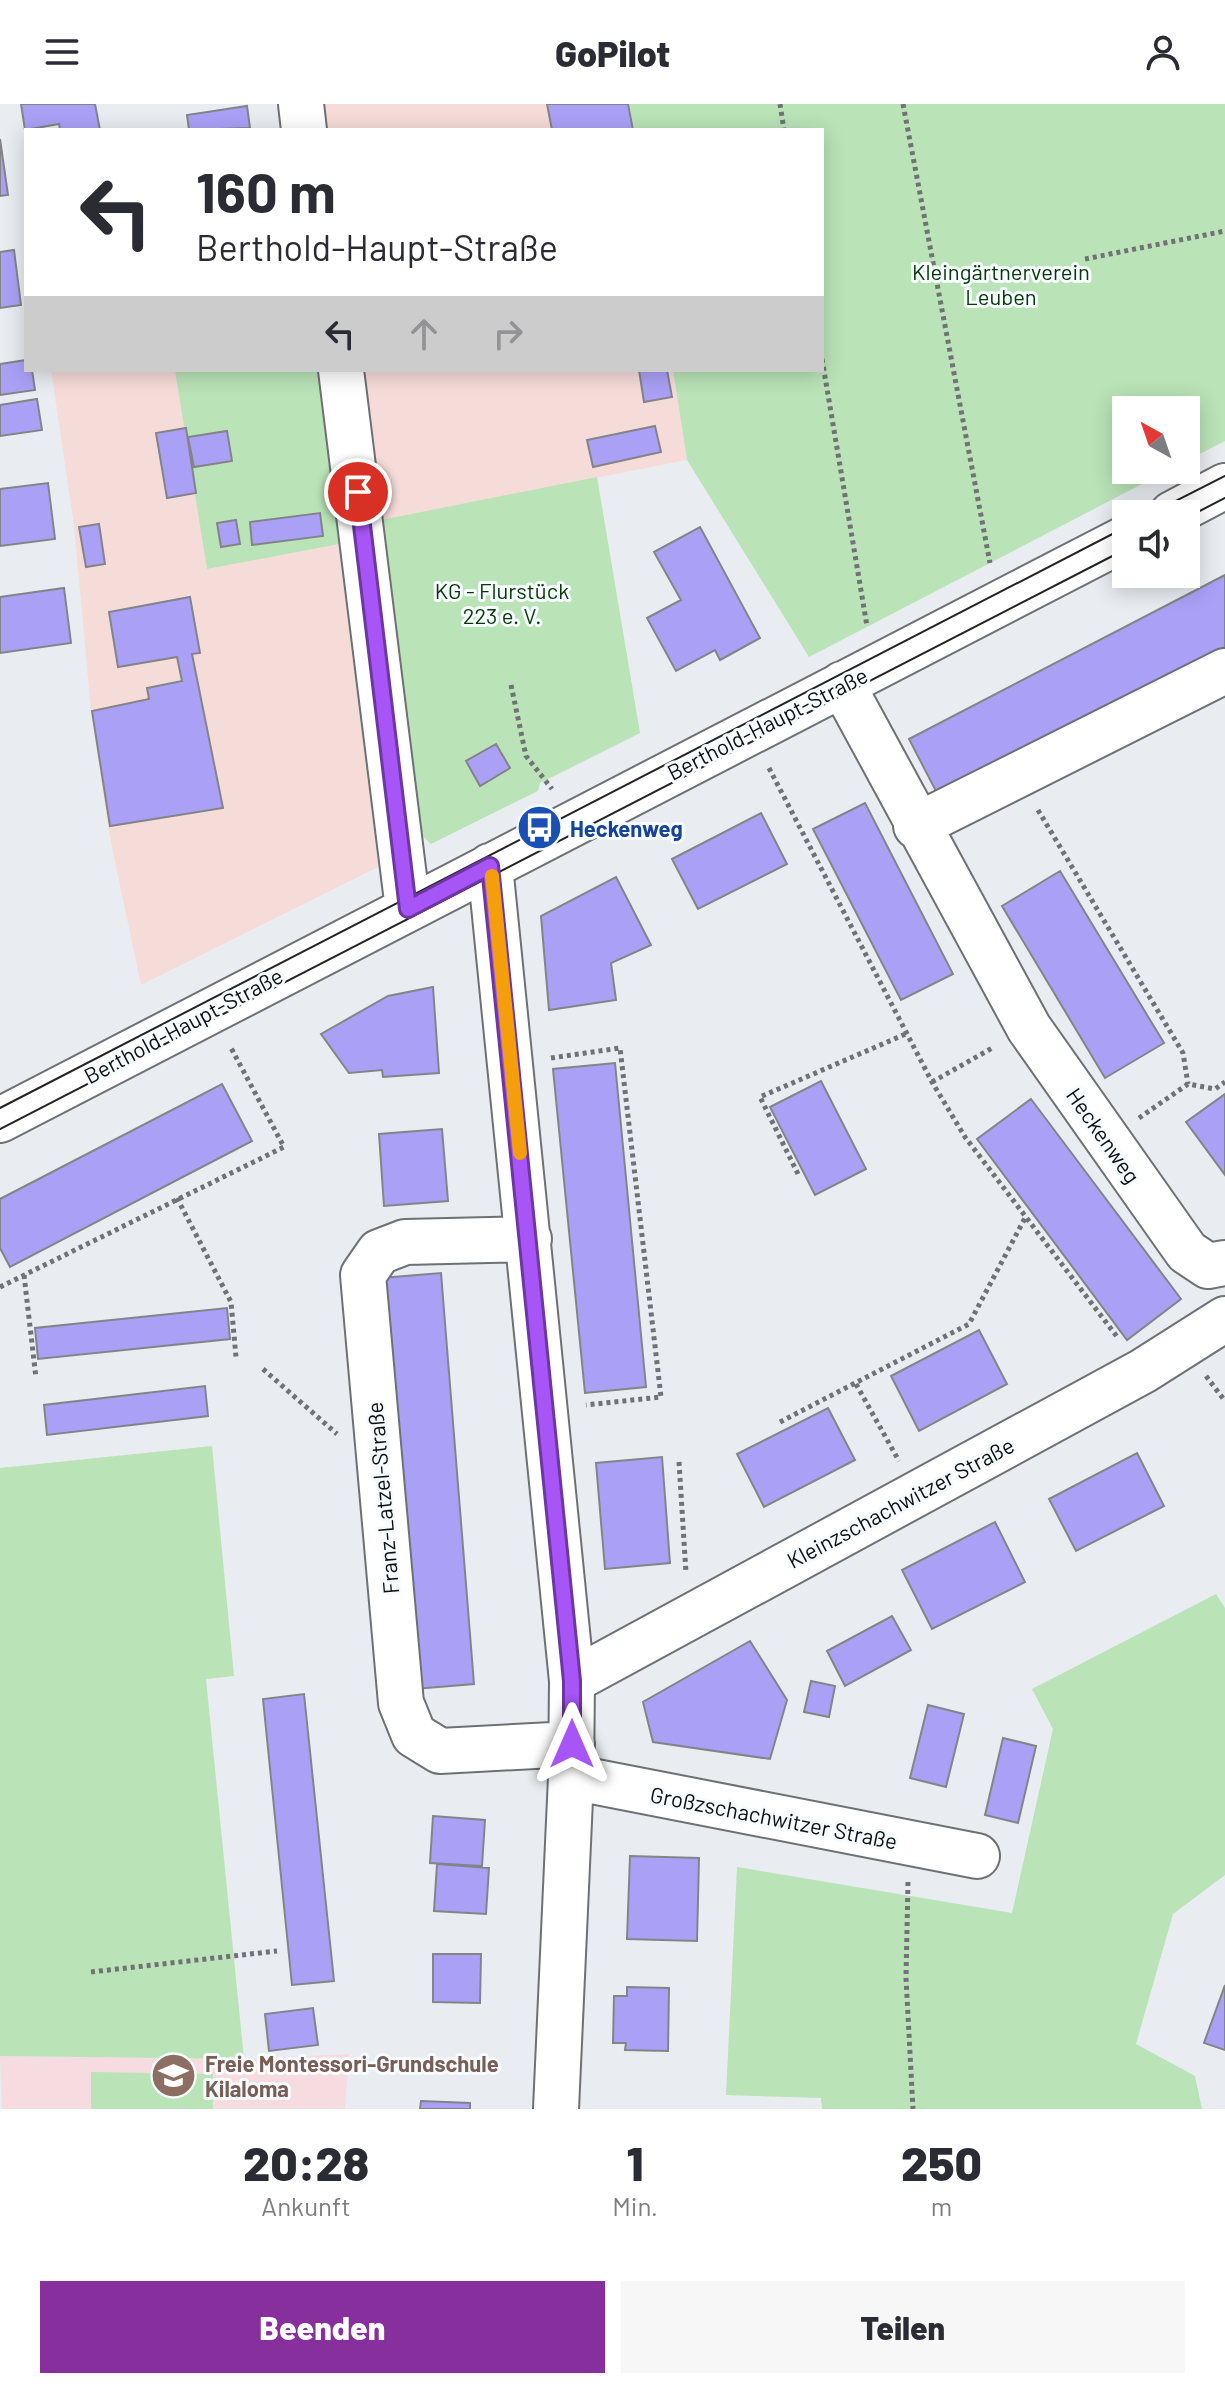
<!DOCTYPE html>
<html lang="de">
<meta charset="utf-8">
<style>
:root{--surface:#fff;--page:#f7f7f7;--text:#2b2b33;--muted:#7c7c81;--accent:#872f9c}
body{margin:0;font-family:Barlow,sans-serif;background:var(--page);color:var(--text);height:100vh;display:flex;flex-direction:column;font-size:30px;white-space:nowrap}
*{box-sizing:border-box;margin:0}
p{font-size:26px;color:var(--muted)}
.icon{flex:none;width:44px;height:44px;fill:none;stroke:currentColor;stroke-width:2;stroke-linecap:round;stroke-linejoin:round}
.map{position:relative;height:2005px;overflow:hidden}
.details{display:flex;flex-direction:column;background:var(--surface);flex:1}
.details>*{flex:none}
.hud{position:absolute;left:24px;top:24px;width:800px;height:244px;border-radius:0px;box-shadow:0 4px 20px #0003;background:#fff;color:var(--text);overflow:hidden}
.needle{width:52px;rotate:320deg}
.controls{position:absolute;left:1112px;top:292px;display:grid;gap:16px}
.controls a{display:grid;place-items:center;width:88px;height:88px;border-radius:0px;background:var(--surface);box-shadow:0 4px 20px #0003;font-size:40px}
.pin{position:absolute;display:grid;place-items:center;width:68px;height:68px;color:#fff;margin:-34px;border:4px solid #fff;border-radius:50%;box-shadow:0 2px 8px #0007}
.me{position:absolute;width:88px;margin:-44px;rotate:0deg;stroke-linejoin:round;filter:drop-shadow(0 0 6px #0008)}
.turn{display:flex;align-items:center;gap:28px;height:168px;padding:0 40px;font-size:36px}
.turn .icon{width:104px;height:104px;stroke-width:2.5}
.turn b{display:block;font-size:56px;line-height:68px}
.lanes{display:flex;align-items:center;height:76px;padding:0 40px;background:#0003;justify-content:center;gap:40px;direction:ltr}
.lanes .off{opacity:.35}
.eta{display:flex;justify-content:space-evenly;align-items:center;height:136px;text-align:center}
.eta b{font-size:48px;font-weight:800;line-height:56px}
.cta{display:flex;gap:16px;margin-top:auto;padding:16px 40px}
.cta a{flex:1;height:92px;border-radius:0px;background:var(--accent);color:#fff;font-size:32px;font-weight:800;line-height:92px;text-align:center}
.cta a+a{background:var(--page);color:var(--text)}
header{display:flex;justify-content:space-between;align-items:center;height:104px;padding:0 40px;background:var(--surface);font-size:36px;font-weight:800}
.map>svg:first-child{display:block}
.commercial{fill:#f6dcd9}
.education{fill:#f6dbe0}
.green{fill:#bae3b7}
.building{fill:#aaa1f7;stroke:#848488;stroke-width:2}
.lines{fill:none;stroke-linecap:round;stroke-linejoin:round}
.minor-casing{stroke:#6d7174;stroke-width:48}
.path{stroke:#707275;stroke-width:5;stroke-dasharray:4 4;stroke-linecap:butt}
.minor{stroke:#fff;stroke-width:44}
.tram{stroke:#232426;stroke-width:2}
.route-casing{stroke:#6d37a1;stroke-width:20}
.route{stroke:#a855f7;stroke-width:14}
.slow{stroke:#f59e0b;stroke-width:14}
.labels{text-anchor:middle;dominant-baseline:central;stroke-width:6;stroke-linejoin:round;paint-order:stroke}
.park-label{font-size:22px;fill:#073707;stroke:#f6fbfe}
.street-label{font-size:22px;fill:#0c0d0e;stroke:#f6fbfe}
.transit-label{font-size:22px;font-weight:bold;fill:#164399;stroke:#f6fbfe;text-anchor:start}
.education-label{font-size:22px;font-weight:bold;fill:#785e54;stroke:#f6fbfe;text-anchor:start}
</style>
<header><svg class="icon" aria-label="menu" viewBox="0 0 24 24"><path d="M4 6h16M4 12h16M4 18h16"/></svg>GoPilot<svg class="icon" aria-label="person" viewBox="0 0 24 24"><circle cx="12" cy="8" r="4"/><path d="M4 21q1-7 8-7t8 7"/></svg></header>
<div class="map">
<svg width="1225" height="2005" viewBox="0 0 1225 2005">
<rect width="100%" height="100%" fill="#e9edf1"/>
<path class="commercial" d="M312 0H629L634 26H316Z
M51 266H176L207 465 350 438 386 759 141 881 109 729 91 607 74 422Z
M349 266H673L687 356 371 418Z"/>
<path class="education" d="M349 1950 345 2005H2L0 1952 244 1955Z"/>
<path class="green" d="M629 0H1225V337L1186 357V306H1126V366H1169L809 553 687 356 673 266H822V26H634Z
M175 266H330L350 438 207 465Z
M597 373 640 629 540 679 538 687 431 740 415 725 371 418Z
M212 1342 234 1572 206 1575 244 1955 0 1952V1364Z
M1216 1490 1225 1504V1771L1173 1810 1136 1940 1195 1972 1202 2005H822L821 1994 726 1991 737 1763 1012 1809 1053 1625 1032 1585Z
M91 1968 213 1970V2005H91Z"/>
<path class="building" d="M21 0H95L100 26H60L59 20 25 26Z
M547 0H628L633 26H552Z
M247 2 250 24 189 26 187 11Z
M0 35 8 91 0 92Z
M14 146 21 201 0 204V148Z
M26 256V266H32L35 286 0 291V260Z
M639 266H667L672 293 644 298Z
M37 295 42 326 0 332V301Z
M655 322 661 348 593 363 587 336Z
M186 324 196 389 167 394 156 329Z
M227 327 232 357 194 363 188 333Z
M48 379 55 435 0 442V385Z
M320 409 323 432 252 441 250 418Z
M236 416 240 440 221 443 217 419Z
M99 420 105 460 86 463 79 423Z
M700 423 760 534 720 556 715 546 676 567 647 514 681 496 654 448Z
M1225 471V543L938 691 909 635Z
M64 484 71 539 0 549V493Z
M190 493 200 549 192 550 223 704 110 722 92 607 149 595 147 584 182 577 177 553 118 563 109 508Z
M496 640 510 664 480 682 466 657Z
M865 699 953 870 901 896 813 725Z
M761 709 787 760 698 805 672 755Z
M1060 767 1164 939 1105 974 1002 802Z
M616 773 651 841 611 859 616 896 549 906 541 812Z
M433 883 439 969 383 973 382 966 349 969 321 930 388 892Z
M615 959 646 1283 585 1289 553 965Z
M821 977 866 1065 815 1091 770 1003Z
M222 980 252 1037 10 1163 0 1144V1095Z
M1225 990V1071L1186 1018Z
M1031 995 1181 1195 1127 1236 977 1035Z
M442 1025 448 1097 384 1102 379 1030Z
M441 1169 474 1580 415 1585 381 1174Z
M227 1204 230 1235 38 1255 35 1224Z
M979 1226 1007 1280 919 1327 891 1272Z
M205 1282 208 1312 47 1331 44 1301Z
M828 1304 855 1356 764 1403 737 1350Z
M1137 1349 1164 1402 1076 1447 1049 1395Z
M662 1353 670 1459 605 1465 596 1359Z
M995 1418 1025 1478 932 1525 902 1466Z
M892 1512 911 1546 845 1582 827 1547Z
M750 1537 787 1596 770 1655 653 1638 643 1598Z
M811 1577 835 1582 829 1613 804 1608Z
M304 1590 334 1877 292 1881 263 1595Z
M928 1601 964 1610 946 1683 910 1674Z
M1003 1634 1036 1642 1018 1719 985 1711Z
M433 1712 485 1716 482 1762 430 1759Z
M630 1752 699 1754 697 1837 627 1835Z
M437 1760 489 1764 486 1810 434 1807Z
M433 1850H481L480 1899 433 1898Z
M1225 1881V1946L1204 1939Z
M627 1883 669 1884 668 1947 625 1946 626 1939H613L614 1892H627Z
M313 1904 318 1941 269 1947 265 1910Z
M421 1997 470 1999V2005H420Z"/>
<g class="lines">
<defs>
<path id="minor" d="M301 0 304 26
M341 266 408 805
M1172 410 1225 382
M842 580 1029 924 1187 1148 1208 1162 1225 1159
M916 722 1225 567
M490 762 572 1577 571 1673 556 2005
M0 1016 1126 434
M529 1135 405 1138 379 1148 363 1171 401 1599 414 1631 440 1647 572 1640
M572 1577 1143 1267 1225 1215
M571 1673 977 1752"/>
</defs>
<use href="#minor" class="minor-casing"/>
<path class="path" d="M780 0 784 26
M903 0 990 459
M1085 155 1225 127
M822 255 867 522
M511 581 526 652 552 685
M769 664 932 978 965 1033 1118 1234
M1038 706 1183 949 1188 980
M551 954 620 944 661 1293 586 1301
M932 978 994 943
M1139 1014 1188 980 1215 985 1225 978
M798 1070 760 993 908 929
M177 1094 231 1198 236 1253
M24 1171 36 1274
M0 1183 284 1043 230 942
M263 1265 337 1330
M1206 1272 1225 1297
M856 1280 899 1357
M780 1318 969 1220 1025 1114
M679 1358 686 1469
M908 1778 906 1874 913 2005
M91 1868 277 1847"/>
<use href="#minor" class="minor"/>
<path class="tram" d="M1150 410 1225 372
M1186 414 1225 394
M0 1004 1126 423
M0 1025 1126 445"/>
</g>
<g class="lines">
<defs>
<path id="route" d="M358 388 408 805 490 762 572 1577V1640"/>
</defs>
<use href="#route" class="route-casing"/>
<use href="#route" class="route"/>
<path class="slow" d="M492 772 520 1049"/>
</g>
<defs>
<symbol id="bus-disc" viewBox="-11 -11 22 22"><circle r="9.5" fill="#1a4fb4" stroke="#f6fbfe"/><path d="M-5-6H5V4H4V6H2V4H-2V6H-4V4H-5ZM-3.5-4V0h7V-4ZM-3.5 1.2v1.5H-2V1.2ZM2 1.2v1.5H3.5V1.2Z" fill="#fff"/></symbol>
<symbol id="school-disc" viewBox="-11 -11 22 22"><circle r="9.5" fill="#8d6e63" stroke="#f6fbfe"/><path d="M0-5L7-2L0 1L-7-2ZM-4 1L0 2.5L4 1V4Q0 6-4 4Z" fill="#fff"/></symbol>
</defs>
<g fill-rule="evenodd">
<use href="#bus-disc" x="514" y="698" width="51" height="51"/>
<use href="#school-disc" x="148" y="1946" width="51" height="51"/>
</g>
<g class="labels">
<g class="park-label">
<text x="1001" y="167">Kleingärtnerverein<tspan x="1001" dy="25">Leuben</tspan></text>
<text x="502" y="486">KG - Flurstück<tspan x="502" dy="25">223 e. V.</tspan></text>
</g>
<g class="street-label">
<text transform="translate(767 619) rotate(-27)">Berthold-Haupt-Straße</text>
<text transform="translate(183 921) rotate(-28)">Berthold-Haupt-Straße</text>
<text transform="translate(1104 1031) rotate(55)">Heckenweg</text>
<text transform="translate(382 1394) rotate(-95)">Franz-Latzel-Straße</text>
<text transform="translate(900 1398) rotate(-28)">Kleinzschachwitzer Straße</text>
<text transform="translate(774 1713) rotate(11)">Großzschachwitzer Straße</text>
</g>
<g class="transit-label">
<text x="570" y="724">Heckenweg</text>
</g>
<g class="education-label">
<text x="205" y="1959">Freie Montessori-Grundschule<tspan x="205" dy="25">Kilaloma</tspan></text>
</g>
</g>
</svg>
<div class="controls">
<a><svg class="needle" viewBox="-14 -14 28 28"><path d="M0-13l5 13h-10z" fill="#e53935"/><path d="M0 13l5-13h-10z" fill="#7c7c81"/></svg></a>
<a><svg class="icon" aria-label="sound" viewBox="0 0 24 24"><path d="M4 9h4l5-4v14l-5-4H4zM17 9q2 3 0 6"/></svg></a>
</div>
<div class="pin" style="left:358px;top:388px;background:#d93025"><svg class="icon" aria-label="arrive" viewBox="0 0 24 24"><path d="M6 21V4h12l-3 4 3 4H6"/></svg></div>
<svg class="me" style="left:572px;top:1640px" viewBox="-20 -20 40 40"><path d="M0-17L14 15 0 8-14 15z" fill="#a855f7" stroke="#fff" stroke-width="4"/></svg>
<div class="hud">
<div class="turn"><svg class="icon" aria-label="left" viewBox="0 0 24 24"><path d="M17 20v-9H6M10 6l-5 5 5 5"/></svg><div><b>160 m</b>Berthold-Haupt-Straße</div></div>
<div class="lanes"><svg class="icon" aria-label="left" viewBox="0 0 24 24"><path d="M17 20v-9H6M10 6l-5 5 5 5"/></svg><svg class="icon off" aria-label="ahead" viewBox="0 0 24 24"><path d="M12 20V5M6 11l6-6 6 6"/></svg><svg class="icon off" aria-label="right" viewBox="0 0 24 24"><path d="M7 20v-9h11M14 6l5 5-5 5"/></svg></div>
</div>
</div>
<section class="details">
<div class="eta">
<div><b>20:28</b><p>Ankunft</p></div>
<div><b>1</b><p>Min.</p></div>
<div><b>250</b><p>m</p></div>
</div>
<div class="cta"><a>Beenden</a><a>Teilen</a></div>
</section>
